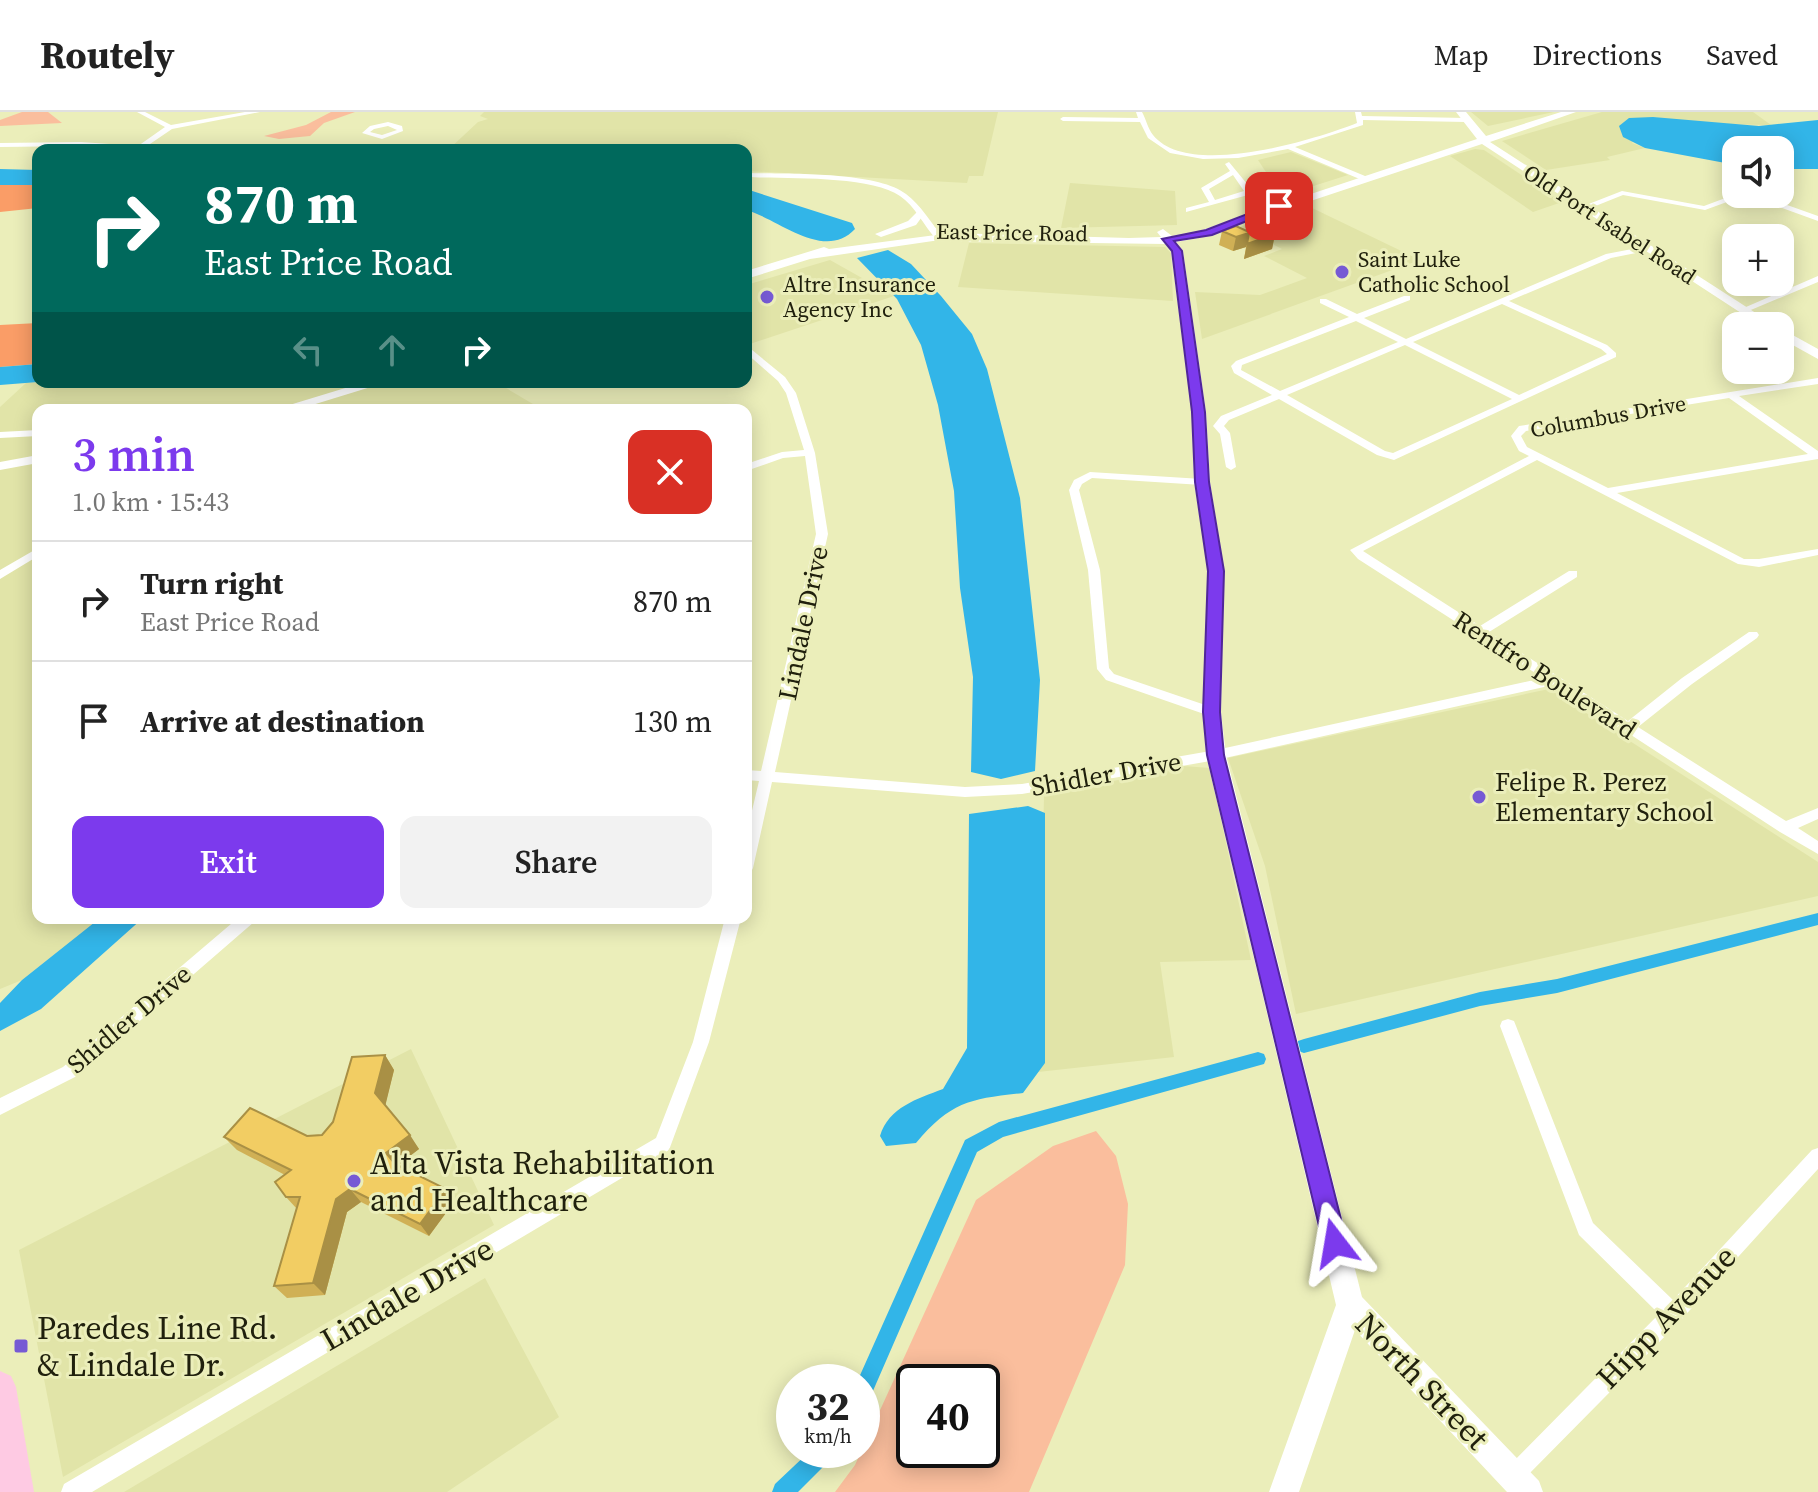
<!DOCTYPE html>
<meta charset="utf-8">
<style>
:root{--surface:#fff;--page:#f2f2f2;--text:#222;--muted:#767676;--line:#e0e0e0;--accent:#7c3aed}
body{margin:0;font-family:"Source Serif 4",serif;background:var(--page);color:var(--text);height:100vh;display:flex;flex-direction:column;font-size:30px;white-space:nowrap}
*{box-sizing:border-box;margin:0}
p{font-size:26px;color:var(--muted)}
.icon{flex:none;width:44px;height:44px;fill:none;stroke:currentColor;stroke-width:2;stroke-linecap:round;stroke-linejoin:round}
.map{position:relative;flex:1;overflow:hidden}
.drawer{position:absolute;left:32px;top:292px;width:720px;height:520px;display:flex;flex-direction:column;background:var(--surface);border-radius:16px;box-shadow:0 4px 20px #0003}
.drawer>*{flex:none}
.top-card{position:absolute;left:32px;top:32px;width:720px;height:244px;border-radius:16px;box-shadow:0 4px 20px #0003;background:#00695c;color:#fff;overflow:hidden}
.tools{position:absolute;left:1722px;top:24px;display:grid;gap:16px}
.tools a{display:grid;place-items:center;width:72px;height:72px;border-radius:16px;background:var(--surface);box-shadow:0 4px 20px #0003;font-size:40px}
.speed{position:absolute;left:776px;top:1252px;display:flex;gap:16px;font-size:40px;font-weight:700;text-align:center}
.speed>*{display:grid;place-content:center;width:104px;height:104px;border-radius:50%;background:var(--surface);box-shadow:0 4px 20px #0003;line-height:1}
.speed small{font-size:20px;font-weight:400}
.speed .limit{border:4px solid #111;border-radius:12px;background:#fff;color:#111}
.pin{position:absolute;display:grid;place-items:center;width:68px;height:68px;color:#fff;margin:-34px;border-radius:16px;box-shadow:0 4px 12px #0006}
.me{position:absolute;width:88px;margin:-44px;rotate:346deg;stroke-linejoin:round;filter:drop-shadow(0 0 6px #0008)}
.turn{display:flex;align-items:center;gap:28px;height:168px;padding:0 40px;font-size:36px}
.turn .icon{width:104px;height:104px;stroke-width:2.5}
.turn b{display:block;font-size:56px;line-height:68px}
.lanes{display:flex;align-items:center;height:76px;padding:0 40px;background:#0003;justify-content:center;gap:40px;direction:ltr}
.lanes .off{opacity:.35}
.round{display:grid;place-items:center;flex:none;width:84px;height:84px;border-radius:16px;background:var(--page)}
.headline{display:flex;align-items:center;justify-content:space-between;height:136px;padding:0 40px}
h1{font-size:48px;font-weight:600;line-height:60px;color:var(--accent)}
.cta{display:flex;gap:16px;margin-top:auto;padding:16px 40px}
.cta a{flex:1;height:92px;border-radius:16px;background:var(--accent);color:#fff;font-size:32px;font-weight:600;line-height:92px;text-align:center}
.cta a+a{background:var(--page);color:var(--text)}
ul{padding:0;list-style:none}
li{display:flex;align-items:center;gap:24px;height:120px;padding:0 40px;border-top:2px solid var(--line)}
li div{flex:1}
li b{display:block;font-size:30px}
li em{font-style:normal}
header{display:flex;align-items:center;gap:48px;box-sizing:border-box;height:112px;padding:0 40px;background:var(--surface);border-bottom:2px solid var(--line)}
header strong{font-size:38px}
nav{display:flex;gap:44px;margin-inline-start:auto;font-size:28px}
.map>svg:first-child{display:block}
.built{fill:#e1e4a8}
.green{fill:#fabe9d;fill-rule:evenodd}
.forest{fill:#fa9d67}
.water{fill:#32b5e8}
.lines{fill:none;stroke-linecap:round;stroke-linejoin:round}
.canal{fill:#32b5e8;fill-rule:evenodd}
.street{fill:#fff;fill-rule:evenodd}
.secondary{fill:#fff;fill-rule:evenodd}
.primary{fill:#fecae3;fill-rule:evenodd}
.wall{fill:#d0b055}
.shaded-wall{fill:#a99045}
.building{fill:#f2cd63;stroke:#a99045;stroke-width:2}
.route{fill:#7c3aed;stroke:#51269a;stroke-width:2}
.poi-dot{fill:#765ad4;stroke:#ebeeba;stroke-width:3}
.labels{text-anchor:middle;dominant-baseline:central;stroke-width:6;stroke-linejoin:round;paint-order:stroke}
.far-street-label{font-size:22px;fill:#20200d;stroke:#ebeeba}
.far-poi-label{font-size:22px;fill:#20200d;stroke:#ebeeba;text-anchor:start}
.street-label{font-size:26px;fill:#20200d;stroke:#ebeeba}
.poi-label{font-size:26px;fill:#20200d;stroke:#ebeeba;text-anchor:start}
.near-poi-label{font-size:32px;fill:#20200d;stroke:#ebeeba;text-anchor:start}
.near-street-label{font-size:32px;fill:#20200d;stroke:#ebeeba}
</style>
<header>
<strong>Routely</strong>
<nav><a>Map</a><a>Directions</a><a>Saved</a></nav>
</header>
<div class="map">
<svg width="1818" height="1380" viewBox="0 0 1818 1380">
<rect width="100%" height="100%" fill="#ebeeba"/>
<path class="built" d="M484 0H998L983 64H969L967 71 746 59V38H448L478 10 488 7 480 4Z
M1471 0H1554L1488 14Z
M1602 0H1753L1771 13 1708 12 1653 5 1632 31 1645 36 1607 45 1610 48 1546 58 1502 29Z
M1475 37 1484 38 1562 90 1533 100 1450 44Z
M1291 40 1348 63 1282 84 1258 48Z
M1070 71 1175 79 1177 113 1061 116Z
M1308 94 1420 148 1202 227 1195 180 1260 183 1307 166 1264 144 1282 137 1261 126 1219 121Z
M969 131 1165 135 1171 141 1173 189 958 175Z
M830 148 894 184 750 232 746 230V173Z
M38 270H496L543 298H38V806H100L22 868 0 877V295L26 271Z
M1549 577 1818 750V784L1296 902 1265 754 1228 646Z
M1183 654 1210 656 1251 848 1160 850 1174 945 1038 960 1044 684Z
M411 937 494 1113 63 1365 19 1138Z
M485 1166 559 1305 447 1380H124Z"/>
<path class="green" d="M22 0H48L62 11 0 14V8Z
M331 0H355L324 11 310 24 279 27 264 24 306 13Z
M1096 1019 1116 1044 1128 1092 1125 1153 1029 1380H835L855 1353 976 1088 1053 1034ZM982 1270V1338H914V1270Z"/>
<path class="forest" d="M0 73H38V96L0 100Z
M38 211V252L0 255V213Z"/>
<path class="water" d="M1653 5 1759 14 1818 8V57H1780V38H1736V53L1645 36 1623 25 1619 14 1629 6Z
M0 57 38 58V73H0Z
M746 77 852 111 855 117C824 150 779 107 746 98Z
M888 138 911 152 941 184 972 222 987 257 1020 386 1040 568 1035 659 1001 667 971 660 973 565 960 476 954 379 938 293 921 233 897 187 857 146Z
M38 252V270L0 273V255Z
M1028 694 1045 701V951L1023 981C970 987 952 989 916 1031L886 1034 880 1024C889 995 917 987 943 977L967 936 969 702Z
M100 806H143L41 897 0 919V891L22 868Z"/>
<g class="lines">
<path class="canal" d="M1818 801V813L1557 881 1480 894 1304 941 1298 939 1296 934 1298 929 1304 927 1480 880 1557 867Z
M1258 940 1264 942 1266 947 1264 952 1003 1025 977 1040 869 1288 862 1291V1270H857L965 1028 999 1010Z
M811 1338H836L833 1345 798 1380H772L775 1372Z"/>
<path class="street" d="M137 0H145L171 13 245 0H260L172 17 147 34 177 38 81 34 0 35V31L81 30 138 34 165 15Z
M1136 0H1142C1146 7 1148 17 1153 23 1188 67 1314 28 1357 11L1355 0H1361L1362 4 1466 6 1469 8 1466 10 1363 8V13L1295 35 1365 64 1366 66 1362 68 1288 37 1238 46 1203 47 1170 41 1148 26 1140 10 1063 9 1060 7 1063 5 1138 6Z
M388 10 402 14 403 19 382 27 362 21 370 14ZM388 14 397 18 382 23 370 20 374 17Z
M1229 50 1252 78 1282 92V96H1276L1248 83 1186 100V96L1209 90 1201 76 1230 59 1225 52ZM1233 63 1244 79 1215 88 1209 77Z
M746 61C785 62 877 59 906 82 921 93 931 111 943 125L936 127C924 114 915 94 900 84 870 63 784 67 746 65Z
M1622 79 1704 94 1736 82H1756L1818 104V109L1746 83 1705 98 1623 83 1588 97 1581 95Z
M1648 134H1651V138L1611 146 1509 189 1607 233 1616 241V245L1394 348 1377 343 1279 287 1229 308 1224 314 1230 321 1236 355 1231 358 1226 355 1220 322 1213 314 1221 304 1272 283 1234 261 1231 254 1236 249 1349 205 1320 191V187H1326L1357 202 1404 184H1410V188L1364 206 1406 227 1606 142ZM1502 192 1601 237 1607 242 1519 283 1413 230ZM1356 209 1398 230 1280 279 1241 258 1242 253ZM1405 233 1512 287 1393 341 1385 339 1287 283Z
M1818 164V170L1746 200 1739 198Z
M746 233 785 265 796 281 815 341 828 422 775 660 965 675 1022 672 1216 638 1543 566 1358 447 1350 438 1529 344 1519 339 1511 324 1519 314 1818 266V272L1739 284 1818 339V347L1617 381 1744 447H1759L1818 437V443L1759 455 1738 452 1537 348 1363 439 1480 514 1569 459H1577V465L1489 520 1628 609 1682 566 1749 520H1757L1759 523 1757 526 1692 572 1638 615 1786 709 1818 696V707L1798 716 1818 729V742L1780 720 1628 621 1622 620 1621 617 1553 573 1216 648 1022 682 965 685 772 670 753 756 751 760 746 762V724L759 669 746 668V658L761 659 816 422 805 344 783 346 746 359V352L782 340 804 338 786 281 778 269 746 241ZM1729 286 1808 342 1608 376 1527 335 1521 324 1526 319Z
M38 318V324L0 326V320Z
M1090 360 1202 367 1207 370 1202 373 1092 366 1082 372 1079 378 1100 458 1109 556 1114 562 1217 597 1219 600 1217 603H1207L1106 568 1097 557 1088 458 1069 378 1074 368Z
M38 436V444L0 467V458Z
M238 806H257L254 810 75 965 0 1003V986L63 955Z
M725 806H741L709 930 669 1038 92 1380H61L64 1372 656 1026 693 930Z
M1508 907 1514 909 1516 914 1593 1111 1673 1188 1812 1038 1818 1036V1057L1680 1209 1520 1371 1513 1375 1506 1371 1502 1364 1506 1357 1659 1202 1579 1123 1500 914 1502 909Z"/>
<path class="secondary" d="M1456 0H1466L1486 24 1561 0H1576L1490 30 1776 214H1761L1482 32 1199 126 1176 130 1183 139 1206 300 1210 370 1224 459 1221 600 1226 643 1362 1185 1539 1369 1543 1380H1507L1355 1218 1299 1380H1269L1336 1193 1206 643 1203 600 1208 459 1194 370 1192 300 1171 139 1166 132 933 129 810 147 746 167V159L824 135 829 137 951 121 1129 126 1161 125 1157 120 1163 117 1172 124 1193 121 1477 27Z
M918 99 924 102 916 113 881 125 875 122 908 109Z
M1780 216 1818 237V247L1780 226Z
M365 270H387L296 298H273Z
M38 343V351L0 358V350Z"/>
<path class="primary" d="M0 1259 11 1264 16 1275 34 1380H0Z"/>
</g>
<path class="wall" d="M1222 119 1249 120 1275 122 1272 137 1244 147 1246 135 1233 139 1219 133Z
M385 943 394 958 385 993 419 1037 397 1053 446 1077 454 1090 429 1124 361 1090 347 1100 325 1183 287 1186 274 1174 297 1097 286 1085 285 1063 237 1038 224 1025 322 1023Z"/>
<path class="shaded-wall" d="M1249 121 1246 135 1233 139 1236 125Z
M1275 122 1272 137 1244 147 1247 132Z
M385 943 394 958 385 995 375 981Z
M410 1023 419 1037 396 1055 386 1041Z
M350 1077 361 1090 347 1100 325 1183 313 1171 336 1087Z
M446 1077 454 1090 429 1124 420 1112Z"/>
<path class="building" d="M1251 111 1275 122 1247 132 1249 121 1236 125 1222 119 1236 114 1249 120Z
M385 943 375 981 410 1023 386 1041 395 1052 446 1077 420 1112 350 1077 336 1087 313 1171 274 1174 300 1085H286L275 1070 291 1058 224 1025 250 996 307 1024 322 1023 333 1010 352 945Z"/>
<path class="route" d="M1276 91 1284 94 1212 123 1174 129 1182 139 1205 300 1209 370 1224 459 1220 600 1224 643 1347 1131 1343 1139 1335 1143 1326 1139 1323 1131 1207 643 1203 600 1208 459 1195 370 1192 300 1172 139 1162 127 1206 118Z"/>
<g class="poi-dot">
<circle cx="1342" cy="160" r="8"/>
<circle cx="767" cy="185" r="8"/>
<circle cx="1479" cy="685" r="8"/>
<circle cx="354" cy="1069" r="8"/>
<rect x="13" y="1226" width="16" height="16" rx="4"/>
</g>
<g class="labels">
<g class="far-street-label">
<text transform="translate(1610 112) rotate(33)">Old Port Isabel Road</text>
<text transform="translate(1012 120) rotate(1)">East Price Road</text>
<text transform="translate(1608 304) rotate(-10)">Columbus Drive</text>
</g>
<g class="far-poi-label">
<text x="1358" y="147">Saint Luke<tspan x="1358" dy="25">Catholic School</tspan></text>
<text x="783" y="172">Altre Insurance<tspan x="783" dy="25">Agency Inc</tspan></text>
</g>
<g class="street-label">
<text transform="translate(803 511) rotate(-78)">Lindale Drive</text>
<text transform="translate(1545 563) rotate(33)">Rentfro Boulevard</text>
<text transform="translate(1106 662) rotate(-10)">Shidler Drive</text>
<text transform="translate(129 907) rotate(-40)">Shidler Drive</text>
</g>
<g class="poi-label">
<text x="1495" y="670">Felipe R. Perez<tspan x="1495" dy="30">Elementary School</tspan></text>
</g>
<g class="near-poi-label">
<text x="370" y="1051">Alta Vista Rehabilitation<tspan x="370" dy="37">and Healthcare</tspan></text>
<text x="37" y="1216">Paredes Line Rd.<tspan x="37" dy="37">&amp; Lindale Dr.</tspan></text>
</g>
<g class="near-street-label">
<text transform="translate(407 1182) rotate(-30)">Lindale Drive</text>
<text transform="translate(1666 1205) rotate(-46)">Hipp Avenue</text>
<text transform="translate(1422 1269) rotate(46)">North Street</text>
</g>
</g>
</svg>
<div class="tools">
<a><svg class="icon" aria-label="sound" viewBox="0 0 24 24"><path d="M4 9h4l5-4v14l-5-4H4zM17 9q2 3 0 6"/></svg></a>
<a>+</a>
<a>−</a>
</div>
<div class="speed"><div>32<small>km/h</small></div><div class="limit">40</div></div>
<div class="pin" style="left:1279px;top:94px;background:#d93025"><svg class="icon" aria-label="arrive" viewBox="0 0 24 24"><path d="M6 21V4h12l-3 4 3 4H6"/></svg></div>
<svg class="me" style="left:1335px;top:1131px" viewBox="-20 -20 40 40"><path d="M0-17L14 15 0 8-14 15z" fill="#7c3aed" stroke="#fff" stroke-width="4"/></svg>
<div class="top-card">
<div class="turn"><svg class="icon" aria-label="right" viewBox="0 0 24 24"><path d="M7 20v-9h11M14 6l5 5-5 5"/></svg><div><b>870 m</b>East Price Road</div></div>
<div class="lanes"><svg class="icon off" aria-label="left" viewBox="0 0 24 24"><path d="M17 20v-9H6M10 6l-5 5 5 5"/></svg><svg class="icon off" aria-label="ahead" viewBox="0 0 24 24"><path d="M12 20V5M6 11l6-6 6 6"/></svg><svg class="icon" aria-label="right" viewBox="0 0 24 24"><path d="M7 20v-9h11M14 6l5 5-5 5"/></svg></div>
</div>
<section class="drawer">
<div class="headline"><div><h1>3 min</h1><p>1.0 km · 15:43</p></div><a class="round" style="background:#d93025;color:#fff"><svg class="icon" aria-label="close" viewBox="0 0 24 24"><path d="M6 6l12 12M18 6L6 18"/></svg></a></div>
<ul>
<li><svg class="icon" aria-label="right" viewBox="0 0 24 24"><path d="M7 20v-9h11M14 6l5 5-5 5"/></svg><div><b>Turn right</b><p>East Price Road</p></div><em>870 m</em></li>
<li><svg class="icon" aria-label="arrive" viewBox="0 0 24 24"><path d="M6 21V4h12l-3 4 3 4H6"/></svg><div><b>Arrive at destination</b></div><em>130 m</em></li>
</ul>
<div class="cta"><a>Exit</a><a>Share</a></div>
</section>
</div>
